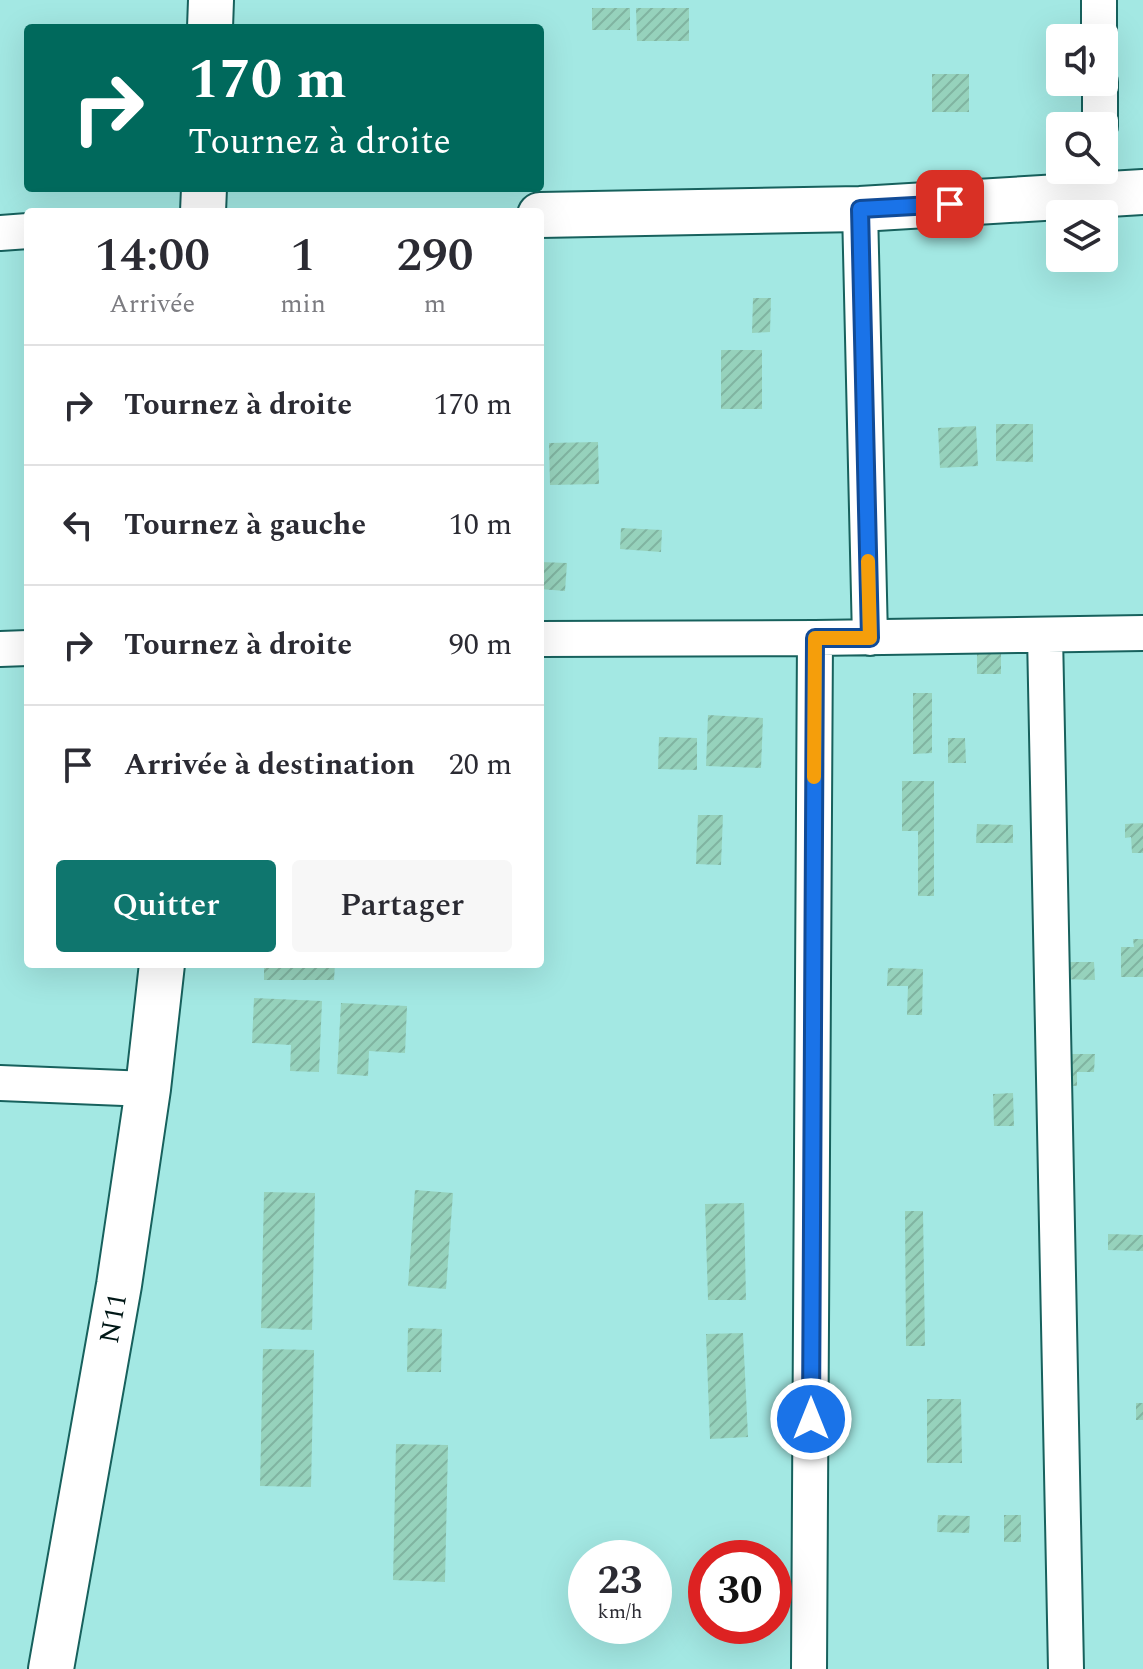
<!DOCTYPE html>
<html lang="fr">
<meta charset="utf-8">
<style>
:root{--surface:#fff;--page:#f7f7f7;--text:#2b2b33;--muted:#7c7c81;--line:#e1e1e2;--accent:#0f766e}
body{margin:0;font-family:Spectral,serif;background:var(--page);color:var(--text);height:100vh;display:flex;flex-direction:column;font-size:30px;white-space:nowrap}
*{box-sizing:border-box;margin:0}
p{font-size:26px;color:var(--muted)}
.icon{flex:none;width:44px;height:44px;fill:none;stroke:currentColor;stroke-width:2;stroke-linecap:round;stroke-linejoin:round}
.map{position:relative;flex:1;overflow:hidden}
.drawer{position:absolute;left:24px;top:208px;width:520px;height:760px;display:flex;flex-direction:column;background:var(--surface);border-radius:8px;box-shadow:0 8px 32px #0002}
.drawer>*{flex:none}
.top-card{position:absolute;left:24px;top:24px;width:520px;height:168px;border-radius:8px;box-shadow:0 8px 32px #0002;background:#00695c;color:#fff;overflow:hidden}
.buttons{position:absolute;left:1046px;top:24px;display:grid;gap:16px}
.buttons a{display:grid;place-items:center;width:72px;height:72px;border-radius:8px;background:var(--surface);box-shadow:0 8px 32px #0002;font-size:40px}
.speed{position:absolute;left:568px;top:1540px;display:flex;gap:16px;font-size:40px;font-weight:700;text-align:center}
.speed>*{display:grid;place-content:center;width:104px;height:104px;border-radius:50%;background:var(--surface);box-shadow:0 8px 32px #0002;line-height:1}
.speed small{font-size:20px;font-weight:400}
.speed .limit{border:12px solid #d22;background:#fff;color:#111}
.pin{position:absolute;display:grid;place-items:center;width:68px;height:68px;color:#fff;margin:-34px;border-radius:16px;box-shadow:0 4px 12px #0006}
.me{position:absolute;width:88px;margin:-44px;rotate:0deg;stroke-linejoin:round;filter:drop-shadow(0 0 6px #0008)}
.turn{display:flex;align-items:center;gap:28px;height:168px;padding:0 32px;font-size:36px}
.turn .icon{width:104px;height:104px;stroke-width:2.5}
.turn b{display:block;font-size:56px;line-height:68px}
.eta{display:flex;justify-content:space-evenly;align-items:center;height:136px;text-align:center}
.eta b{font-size:48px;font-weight:600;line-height:56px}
.action{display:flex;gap:16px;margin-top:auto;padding:16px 32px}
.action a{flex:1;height:92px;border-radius:8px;background:var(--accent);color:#fff;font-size:32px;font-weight:600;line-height:92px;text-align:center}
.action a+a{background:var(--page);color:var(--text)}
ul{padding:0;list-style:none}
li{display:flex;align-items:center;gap:24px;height:120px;padding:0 32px;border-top:2px solid var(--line)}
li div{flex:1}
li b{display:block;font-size:30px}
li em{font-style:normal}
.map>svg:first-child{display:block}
.building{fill:url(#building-hatch)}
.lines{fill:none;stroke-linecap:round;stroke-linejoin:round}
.street-casing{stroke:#17615d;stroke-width:38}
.secondary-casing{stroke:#17615d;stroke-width:48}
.primary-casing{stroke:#17615d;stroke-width:48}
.street{stroke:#fff;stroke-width:34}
.secondary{stroke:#fff;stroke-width:44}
.primary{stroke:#fff;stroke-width:44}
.route-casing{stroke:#114b97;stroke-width:20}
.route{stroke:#1a73e8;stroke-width:14}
.slow{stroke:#f59e0b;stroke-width:14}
.labels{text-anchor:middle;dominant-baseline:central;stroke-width:8;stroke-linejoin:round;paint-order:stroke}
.street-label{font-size:28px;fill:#001716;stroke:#ebfefd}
</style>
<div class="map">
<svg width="1143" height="1669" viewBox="0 0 1143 1669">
<defs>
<pattern id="building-hatch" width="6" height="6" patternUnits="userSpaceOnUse" patternTransform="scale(2)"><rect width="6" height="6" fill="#96d2bc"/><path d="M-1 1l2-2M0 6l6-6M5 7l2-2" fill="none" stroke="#80b4a1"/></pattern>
</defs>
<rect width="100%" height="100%" fill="#a3e8e3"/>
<path class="building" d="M592 8H630V30H592Z
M636 8H689V41H637Z
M932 74H969V112H932Z
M753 298H771L770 332 752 333Z
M721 350H762V409H721Z
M996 424H1033V462L996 461Z
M976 426 978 466 940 468 938 428Z
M598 442 599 484 550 485 549 443Z
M621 528 662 530 661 552 620 549Z
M540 562 567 563 565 591 540 589Z
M977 653 1001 654V674H977Z
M913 693H932V753L913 754Z
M708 715 763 718 761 768 706 766Z
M659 737 697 738V770L658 769Z
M948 738H965L966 763H948Z
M902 781H934V896H918V831H902Z
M698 815H723L721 865 696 864Z
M1143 823V853H1132L1131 837 1125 838V824Z
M977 824 1013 825V843H976Z
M1133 939H1143V977H1121V947H1134Z
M1060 962H1094L1095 980 1060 979Z
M264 964H335L334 980H264Z
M888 968 923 969 922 1015H907L908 986H887Z
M254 998 322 1001 319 1072 290 1071 291 1045 252 1043Z
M341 1003 407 1006 405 1053 369 1051 368 1076 337 1074Z
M1063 1054H1095L1094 1072H1077V1086L1063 1085Z
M1013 1093 1014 1126H994L993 1094Z
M415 1190 453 1193 446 1289 408 1286Z
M264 1192 315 1193 312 1330 261 1328Z
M744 1203 746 1300H708L705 1204Z
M905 1211H923L925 1346H906Z
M1108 1234 1143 1235V1251L1108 1250Z
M408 1328 442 1329 441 1372H407Z
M743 1333 748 1437 710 1439 706 1334Z
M263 1349 314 1350 311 1487 260 1486Z
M927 1399H961L962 1463H927Z
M1136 1403H1143V1420H1136Z
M396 1444 448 1445 445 1582 393 1580Z
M938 1515 970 1516 969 1533 937 1532Z
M1004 1515H1021V1542H1004Z"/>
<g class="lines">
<defs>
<path id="street" d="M1099 0V38
M1100 82V126
M860 209 870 638
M0 233 28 231
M1045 635 1066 1669
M540 639 815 638 1143 633
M0 649 28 648
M0 1083 148 1089
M809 1669 815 638"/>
<path id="secondary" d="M540 215 860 209 1143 192"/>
<g id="primary">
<path d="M210 28 211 0"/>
<path d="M203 212 204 188"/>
<path id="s1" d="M51 1669 119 1285 148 1089 162 964"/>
</g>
</defs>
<use href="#street" class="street-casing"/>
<use href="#secondary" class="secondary-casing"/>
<use href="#primary" class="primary-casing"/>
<use href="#street" class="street"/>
<use href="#secondary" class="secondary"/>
<use href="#primary" class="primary"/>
</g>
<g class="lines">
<defs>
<path id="route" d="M811 1419 815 638H870L860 209 950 204"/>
</defs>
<use href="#route" class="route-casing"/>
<use href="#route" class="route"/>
<path class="slow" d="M814 777 815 638H870L868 561"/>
</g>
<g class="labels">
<g class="street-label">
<text stroke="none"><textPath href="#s1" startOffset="356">N11</textPath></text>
</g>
</g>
</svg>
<div class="buttons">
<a><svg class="icon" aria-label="sound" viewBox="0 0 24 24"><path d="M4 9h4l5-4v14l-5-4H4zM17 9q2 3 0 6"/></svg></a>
<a><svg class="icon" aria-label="search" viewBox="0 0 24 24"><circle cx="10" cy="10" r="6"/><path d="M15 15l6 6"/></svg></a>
<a><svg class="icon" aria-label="layers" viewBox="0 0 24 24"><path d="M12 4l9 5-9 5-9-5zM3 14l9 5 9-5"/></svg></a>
</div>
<div class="speed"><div>23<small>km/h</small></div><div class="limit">30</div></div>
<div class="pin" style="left:950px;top:204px;background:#d93025"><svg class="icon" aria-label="arrive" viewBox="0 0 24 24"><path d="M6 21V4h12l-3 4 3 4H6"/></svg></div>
<svg class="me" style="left:811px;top:1419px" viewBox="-20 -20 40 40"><circle r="17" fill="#1a73e8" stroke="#fff" stroke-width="3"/><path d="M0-11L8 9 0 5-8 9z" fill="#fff"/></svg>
<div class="top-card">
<div class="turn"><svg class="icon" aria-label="right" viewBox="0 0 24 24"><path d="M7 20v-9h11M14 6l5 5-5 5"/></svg><div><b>170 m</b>Tournez à droite</div></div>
</div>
<section class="drawer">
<div class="eta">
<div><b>14:00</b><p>Arrivée</p></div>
<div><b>1</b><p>min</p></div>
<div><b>290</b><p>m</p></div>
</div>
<ul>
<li><svg class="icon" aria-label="right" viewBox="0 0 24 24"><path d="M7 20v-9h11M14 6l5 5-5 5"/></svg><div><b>Tournez à droite</b></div><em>170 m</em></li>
<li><svg class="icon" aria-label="left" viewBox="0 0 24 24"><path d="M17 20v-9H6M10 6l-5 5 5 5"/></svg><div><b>Tournez à gauche</b></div><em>10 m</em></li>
<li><svg class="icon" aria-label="right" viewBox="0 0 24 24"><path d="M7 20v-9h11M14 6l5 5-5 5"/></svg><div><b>Tournez à droite</b></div><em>90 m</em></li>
<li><svg class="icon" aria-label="arrive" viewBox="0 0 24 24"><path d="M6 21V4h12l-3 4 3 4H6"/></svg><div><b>Arrivée à destination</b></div><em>20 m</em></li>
</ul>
<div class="action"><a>Quitter</a><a>Partager</a></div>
</section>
</div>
